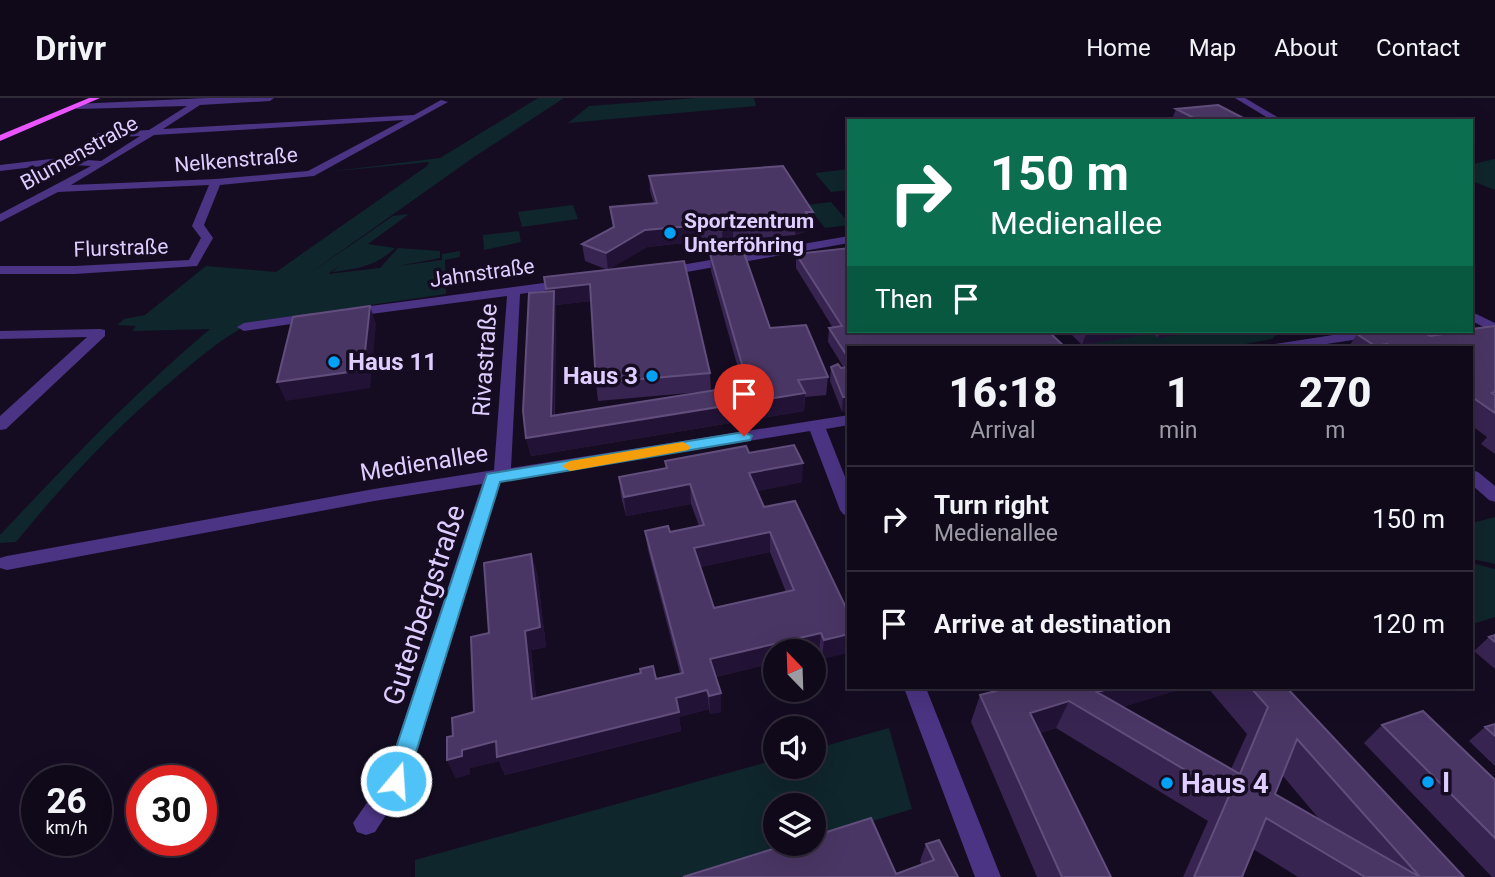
<!DOCTYPE html>
<meta charset="utf-8">
<style>
:root{--surface:#10091a;--page:#1e1727;--text:#f1f3f6;--muted:#9c9aa2;--line:#302a39}
body{margin:0;font-family:Roboto,sans-serif;background:var(--page);color:var(--text);height:100vh;display:flex;flex-direction:column;font-size:26px;white-space:nowrap}
*{box-sizing:border-box;margin:0}
p{font-size:23px;color:var(--muted)}
.icon{flex:none;width:38px;height:38px;fill:none;stroke:currentColor;stroke-width:2;stroke-linecap:round;stroke-linejoin:round}
.map{position:relative;flex:1;overflow:hidden}
.details{position:absolute;left:847px;top:248px;width:626px;height:343px;display:flex;flex-direction:column;background:var(--surface);border-radius:0px;box-shadow:0 7px 28px #0002,0 0 0 2px var(--line)}
.details>*{flex:none}
.banner{position:absolute;left:847px;top:21px;width:626px;height:214px;border-radius:0px;box-shadow:0 7px 28px #0002,0 0 0 2px var(--line);background:#0b6e4f;color:#fff;overflow:hidden}
.needle{width:46px;rotate:337deg}
.fabs{position:absolute;left:763px;top:541px;display:grid;gap:14px}
.fabs a{display:grid;place-items:center;width:63px;height:63px;border-radius:50%;background:var(--surface);box-shadow:0 7px 28px #0002,0 0 0 2px var(--line);font-size:35px}
.speed{position:absolute;left:21px;top:667px;display:flex;gap:14px;font-size:35px;font-weight:700;text-align:center}
.speed>*{display:grid;place-content:center;width:91px;height:91px;border-radius:50%;background:var(--surface);box-shadow:0 7px 28px #0002,0 0 0 2px var(--line);line-height:1}
.speed small{font-size:18px;font-weight:400}
.speed .limit{border:10px solid #d22;background:#fff;color:#111}
.pin{position:absolute;display:grid;place-items:center;width:60px;height:60px;color:#fff;margin:-72px -30px;border-radius:50% 50% 50% 0;rotate:-45deg;box-shadow:0 0 7px #0007}
.pin .icon{rotate:45deg}
.me{position:absolute;width:77px;margin:-38px;rotate:18deg;stroke-linejoin:round;filter:drop-shadow(0 0 5px #0008)}
.turn{display:flex;align-items:center;gap:24px;height:147px;padding:0 28px;font-size:32px}
.turn .icon{width:91px;height:91px;stroke-width:2.5}
.turn b{display:block;font-size:49px;line-height:60px}
.then{display:flex;align-items:center;height:66px;padding:0 28px;background:#0003;gap:14px;font-size:26px}
.eta{display:flex;justify-content:space-evenly;align-items:center;height:119px;text-align:center}
.eta b{font-size:42px;font-weight:800;line-height:49px}
ul{padding:0;list-style:none}
li{display:flex;align-items:center;gap:21px;height:105px;padding:0 28px;border-top:2px solid var(--line)}
li div{flex:1}
li b{display:block;font-size:26px}
li em{font-style:normal}
header{display:flex;align-items:center;gap:42px;box-sizing:border-box;height:98px;padding:0 35px;background:var(--surface);border-bottom:2px solid var(--line)}
header strong{font-size:33px}
nav{display:flex;gap:38px;margin-inline-start:auto;font-size:24px}
.map>svg:first-child{display:block}
.green{fill:#0f262c}
.lines{fill:none;stroke-linecap:round;stroke-linejoin:round}
.minor{fill:#4b3483;fill-rule:evenodd}
.major{fill:#e954ff;fill-rule:evenodd}
.wall{fill:#382451;fill-rule:evenodd}
.shaded-wall{fill:#221336}
.building{fill:#4a3664;stroke:#614e7c;stroke-width:2;fill-rule:evenodd}
.route{fill:#4fc3f7;stroke:#337fa1;stroke-width:2}
.slow{fill:#f59e0b}
.poi-dot{fill:#00a2f8;stroke:#150c22;stroke-width:2.5}
.labels{text-anchor:middle;dominant-baseline:central;stroke-width:7;stroke-linejoin:round;paint-order:stroke}
.far-street-label{font-size:21px;fill:#dfcdff;stroke:#150c22}
.far-poi-label{font-size:21px;font-weight:bold;fill:#dfcdff;stroke:#150c22;text-anchor:start}
.street-label{font-size:24px;fill:#dfcdff;stroke:#150c22}
.poi-label{font-size:24px;font-weight:bold;fill:#dfcdff;stroke:#150c22;text-anchor:start}
.near-street-label{font-size:28px;fill:#dfcdff;stroke:#150c22}
.near-poi-label{font-size:28px;font-weight:bold;fill:#dfcdff;stroke:#150c22;text-anchor:start}
</style>
<header>
<strong>Drivr</strong>
<nav><a>Home</a><a>Map</a><a>About</a><a>Contact</a></nav>
</header>
<div class="map">
<svg width="1495" height="779" viewBox="0 0 1495 779">
<rect width="100%" height="100%" fill="#150c22"/>
<path class="green" d="M538 0H564L474 59 306 178 393 118 409 116 368 146 395 150C377 168 357 171 332 174L341 166 328 176 380 170 398 150 440 153V160L398 168 442 162V156L460 153V159L445 162 446 196 253 224C223 239 200 259 175 280 116 329 64 385 16 444L0 445V437C67 366 135 294 210 231L132 233 136 228 117 227 124 221 145 217 206 168 276 174 427 68 429 64 327 74 440 60Z
M696 0H754L756 8 568 25 589 8Z
M1495 61V92L1472 83V66Z
M849 71V92L831 94 815 75Z
M831 104 849 125V127L825 130 807 107Z
M573 107 578 121 522 129 518 114Z
M519 133 521 144 484 152 483 137Z
M1200 233H1270L1276 237 1272 241 1224 250H1093L1089 246 1153 235 1158 240Z
M1495 419V466L1472 461V425Z
M1472 465 1495 471V519L1476 525 1472 521Z
M889 630 912 711 814 741V707H775V746H798L689 779H415V762L775 662V668H814V651Z"/>
<g class="lines">
<path class="minor" d="M207 0H274L270 3 200 7 163 31 414 17 441 2 448 4 314 78 220 87 204 127 213 140 197 168 75 176H0V168H75L189 162 201 140 192 128 209 87 58 94 0 124V116L91 68 59 66 0 73V67L59 60 101 63 140 38 101 40 96 37 98 35 149 32 187 8 78 11 75 10V6ZM404 22 308 73 216 81 71 87 154 37Z
M1235 0H1245L1284 23H1273Z
M849 138V145L664 178 658 174 664 170Z
M566 182 572 186 571 189 520 196 511 370 849 317V327L826 331 849 389V418L843 416 840 412 810 333 500 383 408 683 375 734 366 737 357 734 353 725 386 677 482 386 374 403 7 472 0 470V460L7 458 374 391 494 372 507 198 348 219 341 215 348 211Z
M1472 214 1495 225V235L1472 223Z
M313 215 320 219 318 222 244 233 237 229 244 225Z
M100 231 105 232V238L6 331 0 332V318L87 239 0 241V233Z
M1359 233H1392L1385 237 1301 250H1268L1275 246Z
M1472 372 1478 374 1495 388V404L1489 402 1472 387Z
M904 590H926L1001 779H975Z"/>
<path class="major" d="M89 0H100L0 43V37Z"/>
</g>
<path class="wall" d="M1176 11 1249 23H1175L1172 21Z
M783 68 812 130H807V133L795 137 733 142 723 149 702 143 647 149 609 171 710 275 711 293 598 303 596 285 591 203 556 207 555 317 743 288 711 173 710 156 770 230 828 279 826 297 805 299 804 313 531 358 526 340 546 194 608 172 585 163 582 146 613 129 610 109 654 106 650 93 649 78Z
M849 150V313L842 314 830 283 831 269 844 270 828 244 829 230H833L796 170V156Z
M1495 228V356L1481 346 1487 339 1472 328V250H1348L1357 236 1430 238Z
M1068 233H1144L1143 237 1082 247Z
M1150 233H1200L1158 240Z
M749 355 802 384 757 393 764 409 849 516 822 561 819 554 716 579 721 595V614L710 616 709 611 679 619 681 633 505 677 499 663 470 670V676L456 680 447 662 453 638 474 614 489 535 531 456 537 475 546 549 531 552 536 600 656 581 680 575 648 452 645 433 670 434 699 428 691 406 626 418 621 398 619 379 666 370 665 363ZM770 454 786 494 714 510 700 469Z
M1495 537V571L1474 553 1489 539Z
M993 590H1185L1122 609 1231 671 1247 636 1208 590H1287L1464 779H1298L1253 751 1242 779H1183L1208 723 1056 630 1040 635 1111 779H1037L971 624 980 597 991 594ZM1283 678 1320 722 1275 696Z
M1495 626V668L1469 643 1485 629Z
M1382 627 1495 682V779H1492L1364 645Z
M926 746 958 779 922 767 920 763Z"/>
<path class="shaded-wall" d="M806 114H813L812 130H807V133L795 137 796 121Z
M733 126V142L723 149 722 133Z
M702 127V143L647 149 608 172 606 155 645 132Z
M590 186 592 203 556 207 554 335 805 295 804 313 531 358 526 340 551 318 549 208 546 191Z
M370 208 376 226 370 290 286 303 277 284Z
M1087 233H1144L1143 237 1082 247Z
M1160 233H1200L1158 240Z
M1387 246 1384 250H1373L1375 248Z
M843 299H849V313L842 314Z
M803 365 802 384 749 395V375Z
M690 386 691 406 626 418 624 399Z
M770 434V454L696 470 694 450Z
M531 456 537 475 546 549 531 552 538 620 532 601 525 533Z
M821 535 819 554 814 555V553H775V565L711 580 710 561Z
M849 536V555L822 561 824 542Z
M1112 590H1185L1094 618 1097 594Z
M707 592 709 611 679 619 681 633 505 677 499 663 470 670V676L456 680 447 662 462 652Z
M721 595V614L710 616 709 598Z
M1069 603 1056 630 1018 641 1030 615Z"/>
<path class="building" d="M1218 7 1249 23H1189L1198 22 1176 11Z
M783 68 813 114H806L808 117 796 121 733 126 722 133 702 127 645 132 606 155 582 146 614 129 610 109 657 105 649 78Z
M849 150V233H1048L1066 250H849V261L829 230 842 228 796 156Z
M743 152 770 230 806 227 828 279 798 282 805 295 526 340 523 313 529 195 554 193 551 318 748 287 710 156Z
M684 163 710 275 596 285 590 186 546 191 544 179Z
M370 208 363 272 277 284 293 219Z
M1495 228V294L1492 295 1495 297V315L1472 299V250H1395L1387 246 1375 248 1357 236 1375 233H1422L1430 238 1464 233H1472V231Z
M838 266 841 270 849 269V299H843L831 269Z
M794 347 803 365 749 375 764 409 795 403 849 516V536L824 542 821 535 710 561 721 595 709 598 707 592 676 600 679 614 497 659 496 643 462 652V658L447 662V639L453 638 452 620 474 614 471 539 489 535 484 465 531 456 540 529 525 533 532 601 641 575 640 571 653 568 656 581 683 575 645 433 668 428 670 434 704 427 690 386 624 399 619 379 667 370 665 363 746 348 749 355ZM770 434 794 492 714 510 694 450Z
M1495 537V544L1489 539Z
M995 590H1112L1097 594 1240 676 1268 609 1251 590H1287L1464 779H1365L1266 720 1242 779H1194L1229 698 1069 603 1030 615 1111 779H1062L980 597 996 593ZM1297 641 1420 779 1275 696Z
M1423 613 1495 682V740L1382 627Z
M1495 626V638L1485 629Z
M871 720 896 776 934 762 926 746 939 742 958 779H683L789 746H814V738Z"/>
<path class="route" d="M744 334 752 338 750 342 500 384 407 683 404 690 396 693 388 690 385 683 487 376Z"/>
<path class="slow" d="M683 344 691 349 688 352 570 373 562 368 570 363Z"/>
<g class="poi-dot">
<circle cx="670" cy="135" r="7"/>
<circle cx="334" cy="264" r="7"/>
<circle cx="652" cy="278" r="7"/>
<circle cx="1428" cy="684" r="7"/>
<circle cx="1167" cy="685" r="7"/>
</g>
<g class="labels">
<g class="far-street-label">
<text transform="translate(79 55) rotate(-29)">Blumenstraße</text>
<text transform="translate(236 62) rotate(-5)">Nelkenstraße</text>
<text transform="translate(121 150) rotate(-2)">Flurstraße</text>
<text transform="translate(482 175) rotate(-8)">Jahnstraße</text>
</g>
<g class="far-poi-label">
<text x="684" y="123">Sportzentrum<tspan x="684" dy="24">Unterföhring</tspan></text>
</g>
<g class="street-label">
<text transform="translate(485 262) rotate(-86)">Rivastraße</text>
<text transform="translate(424 365) rotate(-9)">Medienallee</text>
</g>
<g class="poi-label">
<text x="348" y="264">Haus 11</text>
<text x="638" y="278" text-anchor="end">Haus 3</text>
</g>
<g class="near-street-label">
<text transform="translate(424 507) rotate(-72)">Gutenbergstraße</text>
</g>
<g class="near-poi-label">
<text x="1442" y="684">I</text>
<text x="1181" y="685">Haus 4</text>
</g>
</g>
</svg>
<div class="fabs">
<a><svg class="needle" viewBox="-14 -14 28 28"><path d="M0-13l5 13h-10z" fill="#e53935"/><path d="M0 13l5-13h-10z" fill="#9c9aa2"/></svg></a>
<a><svg class="icon" aria-label="sound" viewBox="0 0 24 24"><path d="M4 9h4l5-4v14l-5-4H4zM17 9q2 3 0 6"/></svg></a>
<a><svg class="icon" aria-label="layers" viewBox="0 0 24 24"><path d="M12 4l9 5-9 5-9-5zM3 14l9 5 9-5"/></svg></a>
</div>
<div class="speed"><div>26<small>km/h</small></div><div class="limit">30</div></div>
<div class="pin" style="left:744px;top:338px;background:#d93025"><svg class="icon" aria-label="arrive" viewBox="0 0 24 24"><path d="M6 21V4h12l-3 4 3 4H6"/></svg></div>
<svg class="me" style="left:396px;top:683px" viewBox="-20 -20 40 40"><circle r="17" fill="#4fc3f7" stroke="#fff" stroke-width="3"/><path d="M0-11L8 9 0 5-8 9z" fill="#fff"/></svg>
<div class="banner">
<div class="turn"><svg class="icon" aria-label="right" viewBox="0 0 24 24"><path d="M7 20v-9h11M14 6l5 5-5 5"/></svg><div><b>150 m</b>Medienallee</div></div>
<div class="then">Then<svg class="icon" aria-label="arrive" viewBox="0 0 24 24"><path d="M6 21V4h12l-3 4 3 4H6"/></svg></div>
</div>
<section class="details">
<div class="eta">
<div><b>16:18</b><p>Arrival</p></div>
<div><b>1</b><p>min</p></div>
<div><b>270</b><p>m</p></div>
</div>
<ul>
<li><svg class="icon" aria-label="right" viewBox="0 0 24 24"><path d="M7 20v-9h11M14 6l5 5-5 5"/></svg><div><b>Turn right</b><p>Medienallee</p></div><em>150 m</em></li>
<li><svg class="icon" aria-label="arrive" viewBox="0 0 24 24"><path d="M6 21V4h12l-3 4 3 4H6"/></svg><div><b>Arrive at destination</b></div><em>120 m</em></li>
</ul>
</section>
</div>
